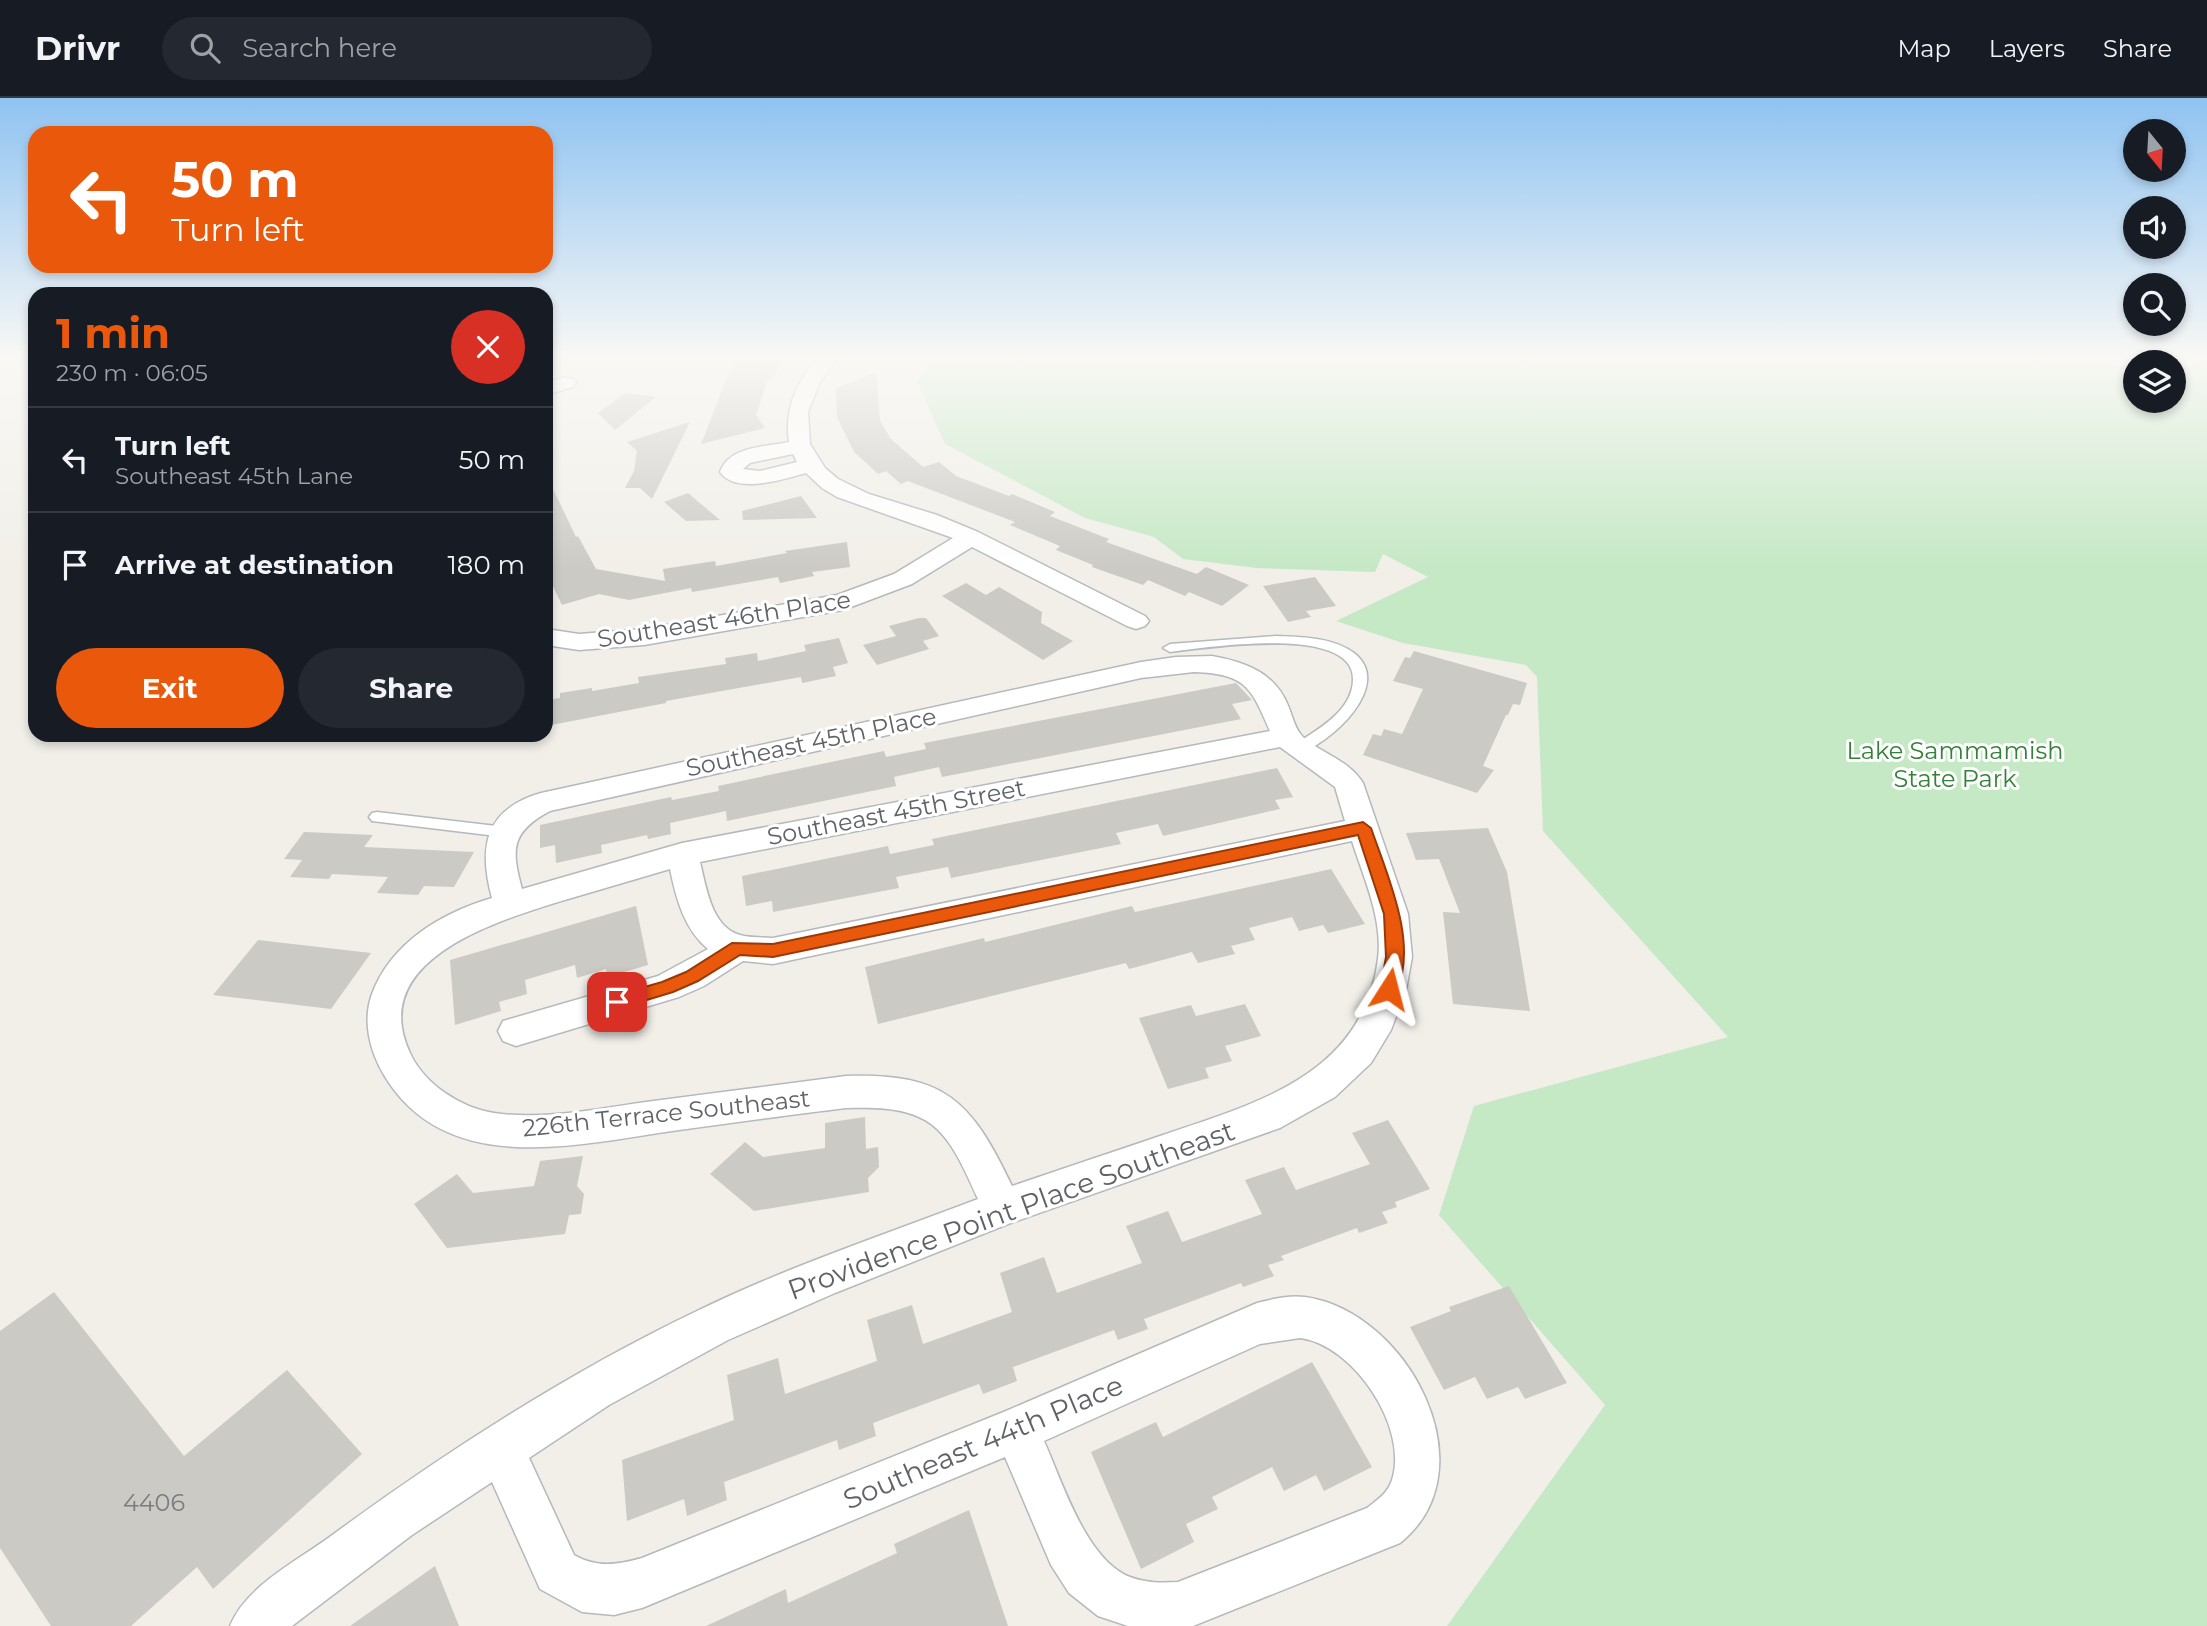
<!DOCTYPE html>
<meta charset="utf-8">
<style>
:root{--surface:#171b24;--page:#242831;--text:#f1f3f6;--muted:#9ea1a6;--line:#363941;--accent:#ea580c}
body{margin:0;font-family:Montserrat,sans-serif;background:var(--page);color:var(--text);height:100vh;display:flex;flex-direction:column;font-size:26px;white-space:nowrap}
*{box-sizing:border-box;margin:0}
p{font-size:23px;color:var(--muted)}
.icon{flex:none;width:38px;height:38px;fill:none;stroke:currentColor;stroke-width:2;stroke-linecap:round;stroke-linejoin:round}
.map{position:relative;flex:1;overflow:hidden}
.details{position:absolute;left:28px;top:189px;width:525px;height:455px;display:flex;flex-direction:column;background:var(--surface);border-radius:21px;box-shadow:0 4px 10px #0003}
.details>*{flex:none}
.top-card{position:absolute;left:28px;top:28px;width:525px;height:147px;border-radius:21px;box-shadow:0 4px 10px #0003;background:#ea580c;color:#fff;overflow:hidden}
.needle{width:46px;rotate:162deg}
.controls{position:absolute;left:2123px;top:21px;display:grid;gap:14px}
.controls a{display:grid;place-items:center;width:63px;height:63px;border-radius:50%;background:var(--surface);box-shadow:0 4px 10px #0003;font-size:35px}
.pin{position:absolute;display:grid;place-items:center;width:60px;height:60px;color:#fff;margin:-30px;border-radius:14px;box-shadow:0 4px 10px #0006}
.me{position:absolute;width:77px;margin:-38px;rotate:9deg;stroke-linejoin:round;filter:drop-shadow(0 0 5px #0008)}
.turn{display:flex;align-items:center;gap:24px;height:147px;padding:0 28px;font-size:32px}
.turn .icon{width:91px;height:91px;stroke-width:2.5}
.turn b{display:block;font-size:49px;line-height:60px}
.round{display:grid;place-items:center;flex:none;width:74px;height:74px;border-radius:37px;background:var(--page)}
.overview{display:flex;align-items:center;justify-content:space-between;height:119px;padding:0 28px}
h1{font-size:42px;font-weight:700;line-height:52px;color:var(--accent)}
.cta{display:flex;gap:14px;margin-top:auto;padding:14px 28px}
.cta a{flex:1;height:80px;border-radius:42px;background:var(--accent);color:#fff;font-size:28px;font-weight:700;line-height:80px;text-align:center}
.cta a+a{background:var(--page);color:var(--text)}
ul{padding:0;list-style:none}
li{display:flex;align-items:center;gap:21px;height:105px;padding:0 28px;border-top:2px solid var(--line)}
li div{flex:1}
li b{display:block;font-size:26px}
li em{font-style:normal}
header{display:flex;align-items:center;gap:42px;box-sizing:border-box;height:98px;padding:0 35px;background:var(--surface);border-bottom:2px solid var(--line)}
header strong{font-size:33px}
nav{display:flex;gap:38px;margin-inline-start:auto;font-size:24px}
.search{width:490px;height:63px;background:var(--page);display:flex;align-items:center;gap:18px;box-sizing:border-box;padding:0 24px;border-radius:38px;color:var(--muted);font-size:26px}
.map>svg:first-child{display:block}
.green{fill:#c5e8c5;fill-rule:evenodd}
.building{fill:#cccac5}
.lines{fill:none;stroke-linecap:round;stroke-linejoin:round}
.lane-casing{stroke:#b5b8bc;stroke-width:3}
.street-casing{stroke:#b5b8bc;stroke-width:3}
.lane{fill:#fff;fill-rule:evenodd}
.street{fill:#fff;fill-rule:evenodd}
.route{fill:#ea580c;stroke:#983908;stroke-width:2}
.labels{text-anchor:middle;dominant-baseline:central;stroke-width:6;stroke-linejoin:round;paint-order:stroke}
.street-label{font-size:24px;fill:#5f6368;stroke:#fff}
.park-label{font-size:24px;fill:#348238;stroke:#fff}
.near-number-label{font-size:24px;fill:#7a7d7f}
.near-street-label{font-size:28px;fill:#5f6368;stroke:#fff}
</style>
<header>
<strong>Drivr</strong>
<div class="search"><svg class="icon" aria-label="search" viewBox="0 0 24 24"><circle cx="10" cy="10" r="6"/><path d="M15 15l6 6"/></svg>Search here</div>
<nav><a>Map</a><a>Layers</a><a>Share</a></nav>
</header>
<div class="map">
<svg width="2207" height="1528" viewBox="0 0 2207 1528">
<rect width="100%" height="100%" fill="#f1efe8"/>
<path class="green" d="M936 258H2207V1528H1447L1605 1307 1439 1117 1474 1008 1728 939 1543 733 1537 579 1526 567 1403 545 1336 523 1428 479 1383 456 1375 474 1257 470 1183 461 1154 439 1085 420 945 346 917 284ZM2135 264H2174V303H2135Z"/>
<path class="building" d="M741 258H787L772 281H768L756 317 765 330 701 346 728 277Z
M876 274 880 322 890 340 923 369 939 364 956 378 1009 398 1012 396 1055 414 1050 418 1109 441 1106 444 1197 476 1206 469 1249 487 1222 508 1189 494 1185 498 1148 482 1143 487 1092 469 1093 467 1056 452 1060 448 1010 427 1015 424 908 383 901 386 886 373 878 376 854 354 837 319 836 290Z
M625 295 656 299 615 332 598 315Z
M690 324 652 401 640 390H625L634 373 637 353 627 344Z
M546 376 576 439 578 438 596 471 665 483 663 471 715 463 716 468 787 455 785 453 847 444 850 469 812 474 814 478 780 485 778 479 692 494 691 490 629 502 599 496 562 507 546 474Z
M688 395 720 422 686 423 664 404Z
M801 398 817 420 743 422 742 413Z
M1315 479 1336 508 1306 513 1311 519 1288 524 1263 488Z
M966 485 986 497 999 489 1042 514 1041 525 1073 543 1043 562 942 498Z
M919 520H926L939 538 923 543 929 551 877 567 863 547 896 538 889 528Z
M839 540 848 565 833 569 836 578 802 585 801 579 666 603V605L546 628V602L560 600V595L592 590V593L639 585 638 579 726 566 725 560 757 555 758 563 806 553 804 547Z
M1414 553 1527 585 1520 607 1513 606 1508 617H1506L1483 668 1494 672 1477 695 1363 657 1373 636 1381 638 1384 631 1402 636 1423 591 1393 583 1405 559 1410 560Z
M1236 585 1252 602 1232 606 1241 621 942 679 939 669 894 679 896 688 727 723 726 713 670 725 671 736 648 741 647 737 601 747 602 755 556 765 555 747 540 750V727L671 699 672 702 719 693 718 688 788 673 884 653 886 659 926 651 924 645Z
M1277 670 1293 699 1275 702 1280 711 1163 738 1158 726 1116 735 1121 746 951 780 948 769 896 779 899 790 773 814 772 803 746 808 742 778 888 748 890 756 934 747 932 741Z
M1488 730 1507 774 1530 913 1453 906 1443 814 1460 815 1439 761 1416 762 1406 735Z
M304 734 373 737 364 749 474 754 454 789 424 788 418 797 377 795 388 779 332 776 329 781 290 779 302 762 284 761Z
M1331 771 1365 826 1328 835 1323 827 1299 833 1292 819 1249 830 1255 842 1231 848 1235 856 1198 865 1192 854 1129 871 1126 865 878 926 865 869 984 840 985 844 1132 808 1135 814Z
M636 808 648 867 607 879 606 871 577 880 575 867 525 882 527 896 499 904 501 913 455 927 450 862Z
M258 842 371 855 331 911 213 897Z
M1245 906 1261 938 1225 948 1232 963 1205 970 1209 980 1168 991 1139 920 1191 907 1196 918Z
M865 1019 866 1051 878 1049 879 1069 868 1080 869 1094 754 1113 710 1076 745 1044 763 1059 825 1050V1025Z
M1388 1022 1430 1091 1395 1104 1397 1109 1382 1114 1388 1125 1359 1135 1357 1130 1281 1158 1284 1162 1268 1167 1274 1178 1243 1189 1241 1185 1144 1221 1148 1231 1118 1242 1114 1232 1013 1269 1017 1283 983 1296 979 1286 873 1325 876 1338 839 1352 837 1342 724 1384 727 1402 687 1418 684 1401 627 1423 622 1362 734 1322 727 1277 778 1260 785 1296 877 1263 867 1222 912 1207 923 1246 1012 1214 1000 1175 1044 1159 1057 1195 1142 1165 1126 1128 1168 1113 1182 1144 1262 1116 1245 1082 1284 1069 1296 1092 1370 1066 1352 1035Z
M583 1058 577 1088 584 1096 581 1116 569 1117 565 1136 447 1150 414 1106 457 1076 473 1095 534 1088 540 1063Z
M1509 1188 1567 1285 1525 1301 1518 1289 1487 1301 1475 1279 1444 1292 1410 1229 1451 1213 1449 1209Z
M54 1194 184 1358 287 1272 362 1356 213 1491 197 1469 131 1528H51L0 1450V1233Z
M1312 1264 1372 1369 1324 1393 1316 1377 1284 1393 1272 1369 1212 1399 1218 1411 1186 1426 1194 1444 1141 1471 1091 1354 1156 1324 1163 1339Z
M969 1412 1008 1528H706L786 1491 788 1505 897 1455 894 1446Z
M435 1468 459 1528H350Z"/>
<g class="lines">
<defs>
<path id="lane" d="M1276 538C1301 539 1333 539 1354 555 1395 587 1330 646 1299 655L1294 653 1292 650 1294 647C1317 632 1353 613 1353 581 1353 526 1204 550 1170 554L1163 550 1170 546Z
M377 714 505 729 513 734 505 739 372 723 369 719 372 715Z"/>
<path id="street" d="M820 258H840L820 284 808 314 810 346 825 370 838 381 869 396 937 417 978 434 1145 518 1149 523 1145 528 1136 531 1127 528 972 449 912 486 843 512 644 547 579 552 546 547V531L579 536 644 531 837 497 894 476 953 440 837 399 822 390 806 375C784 381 736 397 720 374 729 348 765 349 789 344 784 311 797 282 820 258ZM793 356 797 364 760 373 743 371 750 365Z
M566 279 573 281 576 285 573 289 546 297V285Z
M1212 558C1246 564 1276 575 1289 610 1293 620 1295 631 1303 639 1322 656 1349 662 1363 685L1408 816 1412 859 1406 892 1391 932 1371 965 1335 999 1280 1030 1008 1126 835 1195 728 1242 609 1307 529 1360 574 1457C597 1470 617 1467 642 1460L1006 1313 1257 1205C1273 1201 1289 1197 1305 1199 1407 1213 1492 1371 1400 1445L1193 1528H1128L1098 1518 1069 1495 1051 1467 1005 1359 642 1510 614 1517 582 1514 540 1491 492 1384 412 1437 292 1528H230C246 1488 297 1463 331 1438 444 1355 571 1273 697 1213 787 1169 884 1137 978 1101 945 1026 931 1007 846 1010 788 1017 730 1025 672 1033 575 1047 445 1080 384 977 370 953 362 923 372 896 391 845 441 815 492 800 478 749 485 711 541 695L1141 564 1176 559ZM1194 574C1246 576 1251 589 1270 633L682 745 522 791C511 751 511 734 550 713L1141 580ZM1280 649 1335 689 1345 723 773 840C762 839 750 840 740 837 711 829 706 788 700 764ZM1352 743C1364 781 1383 821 1378 861 1363 977 1257 1005 1163 1037 1113 1054 1062 1071 1012 1088 971 1002 945 975 846 978 779 987 713 995 646 1004 596 1011 544 1022 494 1015 461 1010 424 986 410 955 365 859 504 821 568 801 602 791 636 781 670 771 676 800 684 831 708 851L658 878 503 923 498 933 503 943 516 948 679 899 704 888 743 863 773 866ZM1300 1240C1354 1247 1409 1330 1392 1382 1388 1395 1377 1402 1367 1410L1178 1484C1161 1485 1146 1485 1130 1479 1086 1462 1062 1383 1044 1343L1260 1246Z"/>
</defs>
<use href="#lane" class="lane-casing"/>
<use href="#street" class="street-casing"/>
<use href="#lane" class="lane"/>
<use href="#street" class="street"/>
</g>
<linearGradient id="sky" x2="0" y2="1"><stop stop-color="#8fc3f1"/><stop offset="0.55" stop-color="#f9f8f5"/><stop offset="1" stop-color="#f9f8f5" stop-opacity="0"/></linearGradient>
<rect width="2207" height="472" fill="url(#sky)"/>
<path class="route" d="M1363 724 1371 730C1387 777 1420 848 1395 896H1383L1380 891 1386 859 1384 816 1358 737 773 859 740 857 698 883 673 894 617 911 610 909 608 904 610 899 662 884 686 874 732 845 773 846Z"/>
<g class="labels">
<g class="street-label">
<text transform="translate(724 521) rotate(-9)">Southeast 46th Place</text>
<text transform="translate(811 644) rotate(-12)">Southeast 45th Place</text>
<text transform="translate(896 714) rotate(-11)">Southeast 45th Street</text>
<text transform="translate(666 1015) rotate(-6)">226th Terrace Southeast</text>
</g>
<g class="park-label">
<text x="1955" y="652">Lake Sammamish<tspan x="1955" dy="28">State Park</tspan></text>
</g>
<g class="near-number-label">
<text x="154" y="1404">4406</text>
</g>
<g class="near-street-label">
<text transform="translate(1011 1112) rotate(-20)">Providence Point Place Southeast</text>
<text transform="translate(983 1344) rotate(-23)">Southeast 44th Place</text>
</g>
</g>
</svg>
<div class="controls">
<a><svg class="needle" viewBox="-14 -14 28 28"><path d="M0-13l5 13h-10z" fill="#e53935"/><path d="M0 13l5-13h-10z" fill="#9ea1a6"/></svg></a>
<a><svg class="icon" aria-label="sound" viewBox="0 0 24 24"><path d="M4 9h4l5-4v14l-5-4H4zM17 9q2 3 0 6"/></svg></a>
<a><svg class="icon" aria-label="search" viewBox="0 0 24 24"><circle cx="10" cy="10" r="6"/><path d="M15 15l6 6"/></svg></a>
<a><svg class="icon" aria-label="layers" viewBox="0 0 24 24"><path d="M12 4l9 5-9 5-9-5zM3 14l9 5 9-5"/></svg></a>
</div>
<div class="pin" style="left:617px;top:904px;background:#d93025"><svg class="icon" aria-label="arrive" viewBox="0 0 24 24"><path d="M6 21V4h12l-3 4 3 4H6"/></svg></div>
<svg class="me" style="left:1389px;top:891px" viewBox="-20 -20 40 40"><path d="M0-17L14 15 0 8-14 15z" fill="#ea580c" stroke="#fff" stroke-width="4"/></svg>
<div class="top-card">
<div class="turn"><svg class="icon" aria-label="left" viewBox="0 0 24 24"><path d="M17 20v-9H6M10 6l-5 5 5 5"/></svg><div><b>50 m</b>Turn left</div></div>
</div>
<section class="details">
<div class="overview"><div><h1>1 min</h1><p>230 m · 06:05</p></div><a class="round" style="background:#d93025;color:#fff"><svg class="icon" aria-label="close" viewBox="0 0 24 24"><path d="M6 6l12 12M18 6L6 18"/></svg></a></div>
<ul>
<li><svg class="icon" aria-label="left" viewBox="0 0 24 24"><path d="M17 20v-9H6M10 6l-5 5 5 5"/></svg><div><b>Turn left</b><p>Southeast 45th Lane</p></div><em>50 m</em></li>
<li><svg class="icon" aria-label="arrive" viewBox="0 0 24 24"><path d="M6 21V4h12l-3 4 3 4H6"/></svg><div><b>Arrive at destination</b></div><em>180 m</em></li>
</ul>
<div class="cta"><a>Exit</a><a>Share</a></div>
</section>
</div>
